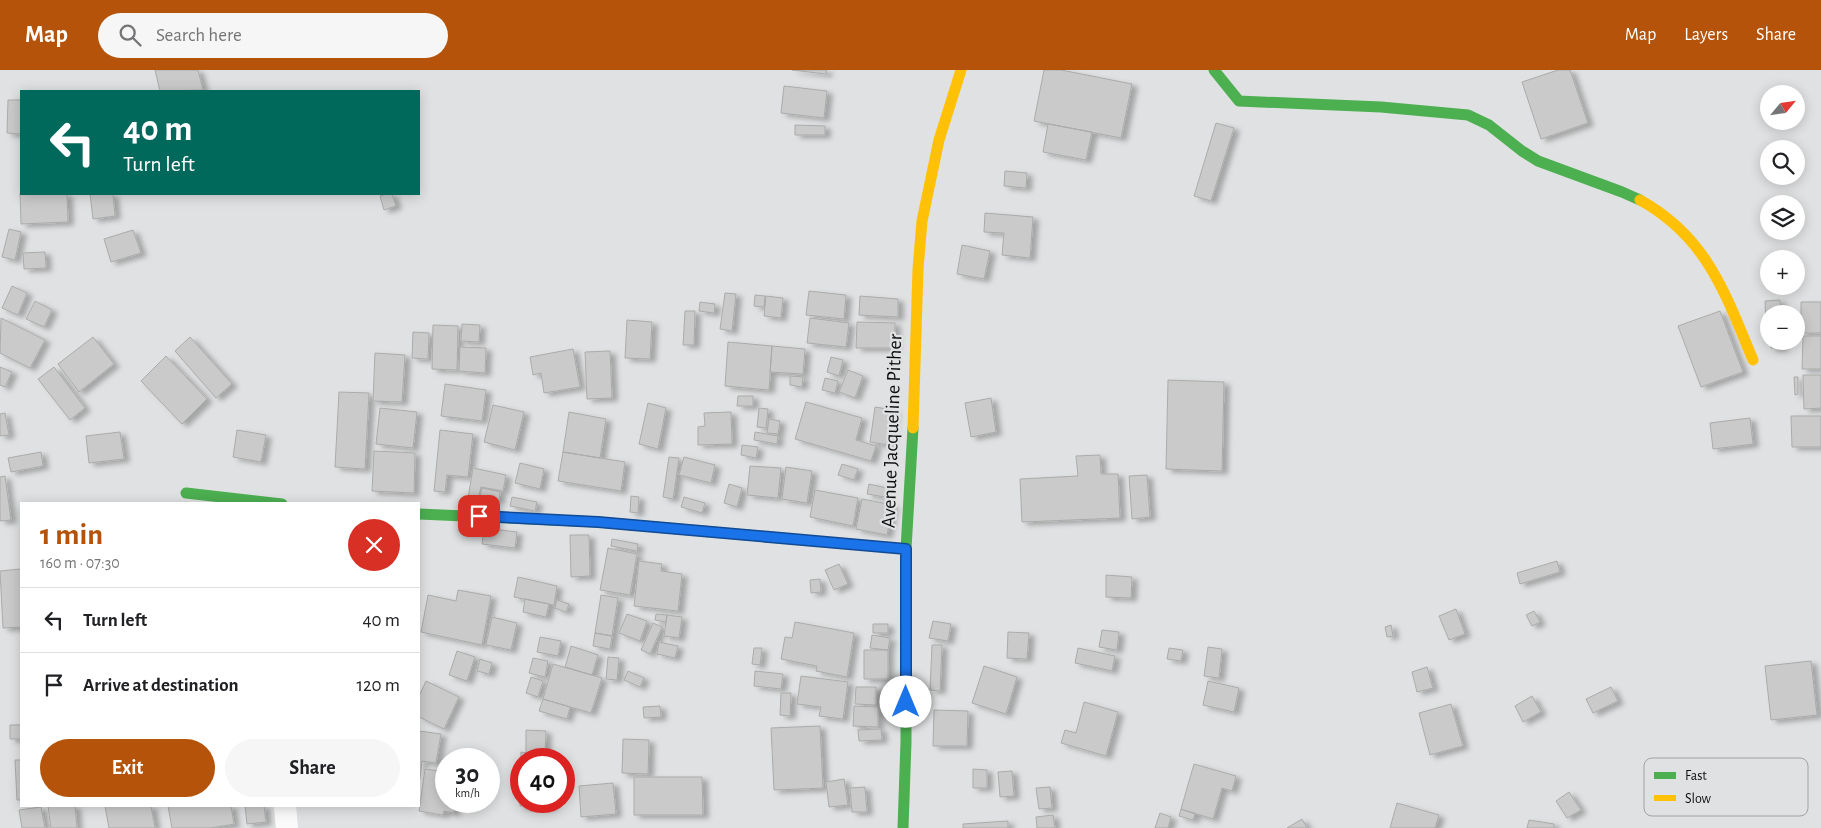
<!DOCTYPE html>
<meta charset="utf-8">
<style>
:root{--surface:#fff;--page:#f6f6f6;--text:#202124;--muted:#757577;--line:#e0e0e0;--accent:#b45309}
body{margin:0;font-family:"Alegreya Sans",sans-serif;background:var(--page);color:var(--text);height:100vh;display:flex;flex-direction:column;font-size:19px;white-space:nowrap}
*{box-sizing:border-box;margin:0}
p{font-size:16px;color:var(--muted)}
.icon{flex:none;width:28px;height:28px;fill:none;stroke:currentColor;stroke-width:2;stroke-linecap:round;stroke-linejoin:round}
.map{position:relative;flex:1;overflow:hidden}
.side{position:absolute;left:20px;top:432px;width:400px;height:305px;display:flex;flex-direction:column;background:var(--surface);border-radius:0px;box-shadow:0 2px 12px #0003}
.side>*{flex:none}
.top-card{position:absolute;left:20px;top:20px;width:400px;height:105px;border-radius:0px;box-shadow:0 2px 12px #0003;background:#00695c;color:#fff;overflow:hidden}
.needle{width:32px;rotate:61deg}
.fabs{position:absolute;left:1760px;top:15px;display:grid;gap:10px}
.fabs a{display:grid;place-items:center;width:45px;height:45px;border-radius:50%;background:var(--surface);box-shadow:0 2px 12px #0003;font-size:25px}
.speed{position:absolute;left:435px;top:678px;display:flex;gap:10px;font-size:25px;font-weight:700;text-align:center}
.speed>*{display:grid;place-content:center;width:65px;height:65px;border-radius:50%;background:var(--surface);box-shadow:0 2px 12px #0003;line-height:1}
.speed small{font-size:12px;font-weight:400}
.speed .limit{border:8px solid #d22;background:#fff;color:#111}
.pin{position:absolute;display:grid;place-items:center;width:42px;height:42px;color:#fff;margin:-21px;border-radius:10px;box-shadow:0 2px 8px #0006}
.me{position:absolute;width:55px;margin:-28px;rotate:0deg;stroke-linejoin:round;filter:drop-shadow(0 0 4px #0008)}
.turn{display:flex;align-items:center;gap:18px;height:105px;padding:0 20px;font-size:22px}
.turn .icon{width:65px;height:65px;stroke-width:2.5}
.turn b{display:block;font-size:35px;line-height:42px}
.round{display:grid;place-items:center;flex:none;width:52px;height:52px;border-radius:26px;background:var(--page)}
.head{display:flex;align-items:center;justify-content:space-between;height:85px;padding:0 20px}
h1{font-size:30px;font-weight:600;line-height:38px;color:var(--accent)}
.cta{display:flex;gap:10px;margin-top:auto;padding:10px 20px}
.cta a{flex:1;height:58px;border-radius:30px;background:var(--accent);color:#fff;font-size:20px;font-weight:600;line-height:58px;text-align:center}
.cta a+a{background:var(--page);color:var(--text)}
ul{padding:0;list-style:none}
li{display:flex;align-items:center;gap:15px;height:65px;padding:0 20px;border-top:1px solid var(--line)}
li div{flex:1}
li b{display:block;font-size:19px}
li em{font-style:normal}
header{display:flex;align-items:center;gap:30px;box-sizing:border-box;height:70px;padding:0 25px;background:var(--accent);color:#fff}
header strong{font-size:24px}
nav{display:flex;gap:28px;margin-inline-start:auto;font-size:18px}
.search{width:350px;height:45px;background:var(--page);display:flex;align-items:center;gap:12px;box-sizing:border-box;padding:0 18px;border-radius:28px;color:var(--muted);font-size:19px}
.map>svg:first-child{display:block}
.building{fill:#cacaca;stroke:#ababaa;filter:url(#shadow)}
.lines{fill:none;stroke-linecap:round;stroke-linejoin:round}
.street{stroke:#fafafb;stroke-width:22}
.fast{stroke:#4caf50;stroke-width:11}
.slow{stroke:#ffc107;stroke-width:11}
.route-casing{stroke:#114b97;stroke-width:12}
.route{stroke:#1a73e8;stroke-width:9}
.labels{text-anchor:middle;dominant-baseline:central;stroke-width:4.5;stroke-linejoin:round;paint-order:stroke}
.street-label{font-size:20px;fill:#0e0f0f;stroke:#dfe1e3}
.key{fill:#dfe1e3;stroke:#a0a2a3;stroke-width:1}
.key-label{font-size:14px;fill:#0e0f0f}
</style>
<header>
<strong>Map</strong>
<div class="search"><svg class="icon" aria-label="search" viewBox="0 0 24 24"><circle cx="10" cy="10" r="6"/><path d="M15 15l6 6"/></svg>Search here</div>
<nav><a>Map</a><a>Layers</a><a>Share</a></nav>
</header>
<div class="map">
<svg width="1821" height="758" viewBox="0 0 1821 758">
<defs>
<filter id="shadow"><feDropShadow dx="5.5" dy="3" stdDeviation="2.5" flood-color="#0004"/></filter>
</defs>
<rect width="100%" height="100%" fill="#e0e1e2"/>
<path class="building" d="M155 0H198L203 20 160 21Z
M792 0H827L826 4Z
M1044 0H1061L1132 14 1121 68 1034 51Z
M1558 0H1570L1588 53 1541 69 1522 12Z
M784 16 827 21 824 48 781 43Z
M8 30H21V64L7 63Z
M1216 53 1234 58 1211 131 1194 126Z
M1048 54 1092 62 1086 90 1043 82Z
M795 55 825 56V65H795Z
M1005 101 1027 103 1026 118 1004 116Z
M20 123 67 124 68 152 21 154Z
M90 124H113L115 146 93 149Z
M387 124H392L396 136 384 140 380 126Z
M985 143 1033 147 1030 188 1002 185 1004 163 984 162Z
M9 159 21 162 15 190 2 187Z
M133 160 141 183 111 192 104 169Z
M962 175 990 181 984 209 957 204Z
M45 182 46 198 24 199 23 183Z
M12 216 27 223 18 245 2 238Z
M809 221 846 225 844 249 806 245Z
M725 223 736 224 732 261 720 259Z
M755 225 765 226 764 237 754 236Z
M766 226 783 228 781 248 764 246Z
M860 226 898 229V247L859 245Z
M1780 230 1781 244H1769V258L1766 259 1765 231Z
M35 231 52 240 44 257 26 249Z
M700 232 715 234 714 243 699 241Z
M1801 232H1821V263H1801Z
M685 241H695L694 275H683Z
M1720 241 1743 302 1701 317 1678 256Z
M1 248 45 270 30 298 0 283Z
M810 248 849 253 846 277 807 273Z
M627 250 652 252 650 289 625 288Z
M857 252 895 253V278H856Z
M462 254 480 255 479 272 461 271Z
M433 255 458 256 457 300 432 299Z
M413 262 429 263 428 289 412 288Z
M1803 266H1821V299H1802Z
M93 267 114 294 79 322 58 294Z
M190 267 232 314 216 328 175 281Z
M1770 271H1782V278H1771Z
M728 272 772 276 769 320 725 316Z
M772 276 805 279 803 304 770 302Z
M460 277 486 278 485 303 459 301Z
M573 279 580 317 544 323 541 303 533 305 530 287Z
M610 281 612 328 587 329 585 282Z
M375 283 405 285 402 332 373 331Z
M166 286 207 329 182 354 141 311Z
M831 287 843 290 839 306 827 302Z
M0 297 12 302 5 317 0 315Z
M54 297 85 338 70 350 38 309Z
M848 300 863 306 855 328 839 322Z
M1803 305H1821V338L1804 339Z
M790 306 803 307 802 317 790 315Z
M1794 307H1798V324L1795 325Z
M825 308 838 311 835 323 822 320Z
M1168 310 1224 312 1222 401 1166 399Z
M445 314 486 320 482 351 441 346Z
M339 322 369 323 365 399 335 397Z
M738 326H753V336H737Z
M991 328 996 362 971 367 965 333Z
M806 332 862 348 856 370 876 376 871 391 795 369Z
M648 333 666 338 658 379 639 374Z
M493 335 524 342 515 380 484 372Z
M875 337 894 340 889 375 870 372Z
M380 338 417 342 413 378 376 374Z
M759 338 768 339 766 358 757 357Z
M569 342 606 349 600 388 563 382Z
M731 342 732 374 698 375V357L705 356 704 343Z
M5 343 9 365 0 366V344Z
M1791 346H1821V377H1792Z
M1750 348 1753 374 1713 379 1710 353Z
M769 349 780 351 778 364 767 363Z
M237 360 266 365 261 392 233 387Z
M440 360 473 364 468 407 447 405 445 422 434 421Z
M120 362 124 389 89 393 86 366Z
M755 362 778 366 777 374 754 370Z
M742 375 758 377 756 388 741 385Z
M374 381 415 383 414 423 372 421Z
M41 382 43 396 11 402 8 388Z
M563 382 625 392 621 421 558 411Z
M1100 385 1101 404H1118L1120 448 1022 452 1020 409 1078 406 1076 386Z
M669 387 679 388 673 429 663 427Z
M684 387 715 395 711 413 679 405Z
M520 393 544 399 540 419 515 413Z
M842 394 858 399 854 410 838 405Z
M750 396 781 398 778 428 747 425Z
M786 397 812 401 807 433 782 429Z
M473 398 506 405 503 421 481 417 478 430 468 428Z
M1147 405 1150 447 1132 449 1129 406Z
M5 406 11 450 0 451V407Z
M729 414 742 418 737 437 724 433Z
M869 414 887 418 885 427 867 424Z
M482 418 500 422 499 431 480 427Z
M815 420 858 428 853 456 810 447Z
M631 426 639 427 638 443 630 442Z
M512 427 537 432 535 441 510 436Z
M684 427 705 433 702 443 681 437Z
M862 429 893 435 887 465 856 459Z
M484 458 517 462 515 478 482 474Z
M570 465H589L590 506 571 507Z
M612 469 638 474 637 481 611 476Z
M608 478 637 484 630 525 600 520Z
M639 491 662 494 661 501 682 504 678 541 634 536Z
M1557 491 1560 502 1520 514 1517 503Z
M839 494 848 514 834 520 825 500Z
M21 499V557L3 558 0 501Z
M1106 505 1132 507 1131 528 1106 527Z
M518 507 557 516 554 535 514 527Z
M820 509 821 522 811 523 810 510Z
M458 520 491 526 482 575 421 562 428 525 456 531Z
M601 525 618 528 612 566 595 563Z
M525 529 549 534 546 547 523 542Z
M557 530 569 534 566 542 555 538Z
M1456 539 1465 564 1449 570 1439 546Z
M1534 541 1540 552 1532 556 1526 545Z
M627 544 647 551 640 571 619 563Z
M656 544 667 545 666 552 655 550Z
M667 545 682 547 679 568 664 566Z
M492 547 517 553 511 580 486 575Z
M933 551 951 554 948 571 929 568Z
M795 552 854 563 847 607 816 601 817 596 781 589 785 567 792 568Z
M653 553 662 557 650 584 641 580Z
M873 554H888V563H873Z
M1391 555 1393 566 1387 567 1385 557Z
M1102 560 1119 562 1117 580 1099 577Z
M1008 562 1029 563 1027 589 1007 588Z
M595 563 612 566 610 579 593 576Z
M872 565 890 568 888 580 870 578Z
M540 567 561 571 558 586 537 582Z
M659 572 678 576 675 588 657 584Z
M932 575H942L940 621 930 620Z
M571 576 598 585 592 605 565 597Z
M1208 577 1222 579 1219 608 1204 606Z
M754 578H762L760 595 752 594Z
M1078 578 1115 586 1112 601 1075 593Z
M1169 578 1183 580 1181 591 1167 589Z
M864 580H888V609H864Z
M457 581 475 587 467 611 449 605Z
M608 587 619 588 617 610 606 609Z
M533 588 548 591 545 607 529 603Z
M480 589 492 593 489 604 477 601Z
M1811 591 1817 645 1771 650 1765 596Z
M553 594 602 608 591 643 543 629Z
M984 596 1017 607 1006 644 972 633Z
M1427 597 1433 618 1417 622 1412 602Z
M628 601 644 608 640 617 624 610Z
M755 601 783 604 781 619 754 616Z
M801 606 848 612 843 649 819 646 821 637 797 634Z
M531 607 543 611 538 627 526 623Z
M426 611 459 627 444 659 419 647V626Z
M1208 611 1239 618 1234 642 1203 635Z
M856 617H876V635L855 634Z
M1611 617 1618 631 1593 643 1586 629Z
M781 623H791L790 646 780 645Z
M1532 626 1541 642 1523 652 1515 636Z
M543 629 570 637 567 649 539 641Z
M1084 632 1118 642 1106 686 1061 673 1065 660 1076 663Z
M1451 634 1463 676 1430 685 1419 643Z
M660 636 661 647 644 648 643 637Z
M854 636 878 637V657L853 656Z
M934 640 968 641 967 676H933Z
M10 655H21V669H10Z
M820 656 823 718 774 720 771 658Z
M881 659 882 670 859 671 858 660Z
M526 660 546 661 545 683H552V689H521V731H551V737L520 736 521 682 526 683Z
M419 661 441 664 436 693 422 691 419 716Z
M623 669 649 670 648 704 622 703Z
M15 690H21V730H17Z
M1194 694 1236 706 1232 721 1222 718 1213 749 1181 739Z
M425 699 446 702V731H455L454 743 444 741 443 745 419 741Z
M973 699 987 700V718H973Z
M1012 701 1014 726 1000 727 998 702Z
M634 707H702L703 745H634Z
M844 709 848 735 829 737 826 712Z
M613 713 616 744 581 747 579 716Z
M865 717 867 742H852L850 718Z
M1050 717 1052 738 1039 739 1036 718Z
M1569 722 1581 740 1567 748 1556 731Z
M1397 733 1439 745 1435 758H1390Z
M48 736H75L77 758H51Z
M105 736H151L155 758H109Z
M168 736H231L234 754 211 758H172Z
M245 736H264L266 752 247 754Z
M41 737 45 758H22L19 740Z
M1181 739 1195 744 1193 750 1179 746Z
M1160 743 1171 747 1168 758H1155Z
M1053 745 1055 758H1037L1036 747Z
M1302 749 1307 758H1287Z
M1529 750 1554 754V758H1527Z
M1008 751V758H963V754Z"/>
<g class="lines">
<path class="street" d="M285 736 287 758"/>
<path class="fast" d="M1214 0 1239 31 1381 37 1468 45 1489 55 1522 81 1538 91 1622 122 1640 130
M186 423 282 434
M419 444 598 452 792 469
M903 758 906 672V479L913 358"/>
<path class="slow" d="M1640 130C1707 167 1725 223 1753 290
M913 358 918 199 922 151 939 70 961 0
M792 469 906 479"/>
</g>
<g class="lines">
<defs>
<path id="route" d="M479 446 598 452 906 479V632"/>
</defs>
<use href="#route" class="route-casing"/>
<use href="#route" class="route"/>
</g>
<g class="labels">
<g class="street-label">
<text transform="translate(892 361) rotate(-88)">Avenue Jacqueline Pither</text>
</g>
</g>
<rect x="1644" y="688" width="164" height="58" rx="8" class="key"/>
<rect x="1654" y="702" width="22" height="7" fill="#4caf50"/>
<rect x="1654" y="725" width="22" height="6" fill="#ffc107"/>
<g class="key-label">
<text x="1685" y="710">Fast</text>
<text x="1685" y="733">Slow</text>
</g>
</svg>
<div class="fabs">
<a><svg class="needle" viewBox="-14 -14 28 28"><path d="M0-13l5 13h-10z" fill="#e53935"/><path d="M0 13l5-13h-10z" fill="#757577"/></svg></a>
<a><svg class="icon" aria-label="search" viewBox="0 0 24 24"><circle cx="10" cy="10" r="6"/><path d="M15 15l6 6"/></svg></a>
<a><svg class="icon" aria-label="layers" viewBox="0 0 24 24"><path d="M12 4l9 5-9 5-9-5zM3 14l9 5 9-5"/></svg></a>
<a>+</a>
<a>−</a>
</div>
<div class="speed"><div>30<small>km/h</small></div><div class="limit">40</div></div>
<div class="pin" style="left:479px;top:446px;background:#d93025"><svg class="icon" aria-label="arrive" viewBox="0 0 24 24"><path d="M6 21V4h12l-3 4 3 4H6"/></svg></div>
<svg class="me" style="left:906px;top:632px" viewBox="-20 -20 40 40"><circle r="19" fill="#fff"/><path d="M0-13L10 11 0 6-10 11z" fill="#1a73e8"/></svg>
<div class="top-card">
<div class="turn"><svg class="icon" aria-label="left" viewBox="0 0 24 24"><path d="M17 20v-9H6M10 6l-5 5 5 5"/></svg><div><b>40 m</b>Turn left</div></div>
</div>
<section class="side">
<div class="head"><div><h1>1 min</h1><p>160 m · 07:30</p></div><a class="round" style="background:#d93025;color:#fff"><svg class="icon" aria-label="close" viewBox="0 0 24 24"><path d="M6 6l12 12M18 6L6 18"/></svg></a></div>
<ul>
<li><svg class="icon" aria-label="left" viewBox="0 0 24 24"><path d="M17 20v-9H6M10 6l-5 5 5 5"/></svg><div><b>Turn left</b></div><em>40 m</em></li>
<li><svg class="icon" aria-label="arrive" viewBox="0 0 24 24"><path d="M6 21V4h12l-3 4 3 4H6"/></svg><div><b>Arrive at destination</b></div><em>120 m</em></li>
</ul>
<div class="cta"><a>Exit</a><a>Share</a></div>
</section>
</div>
